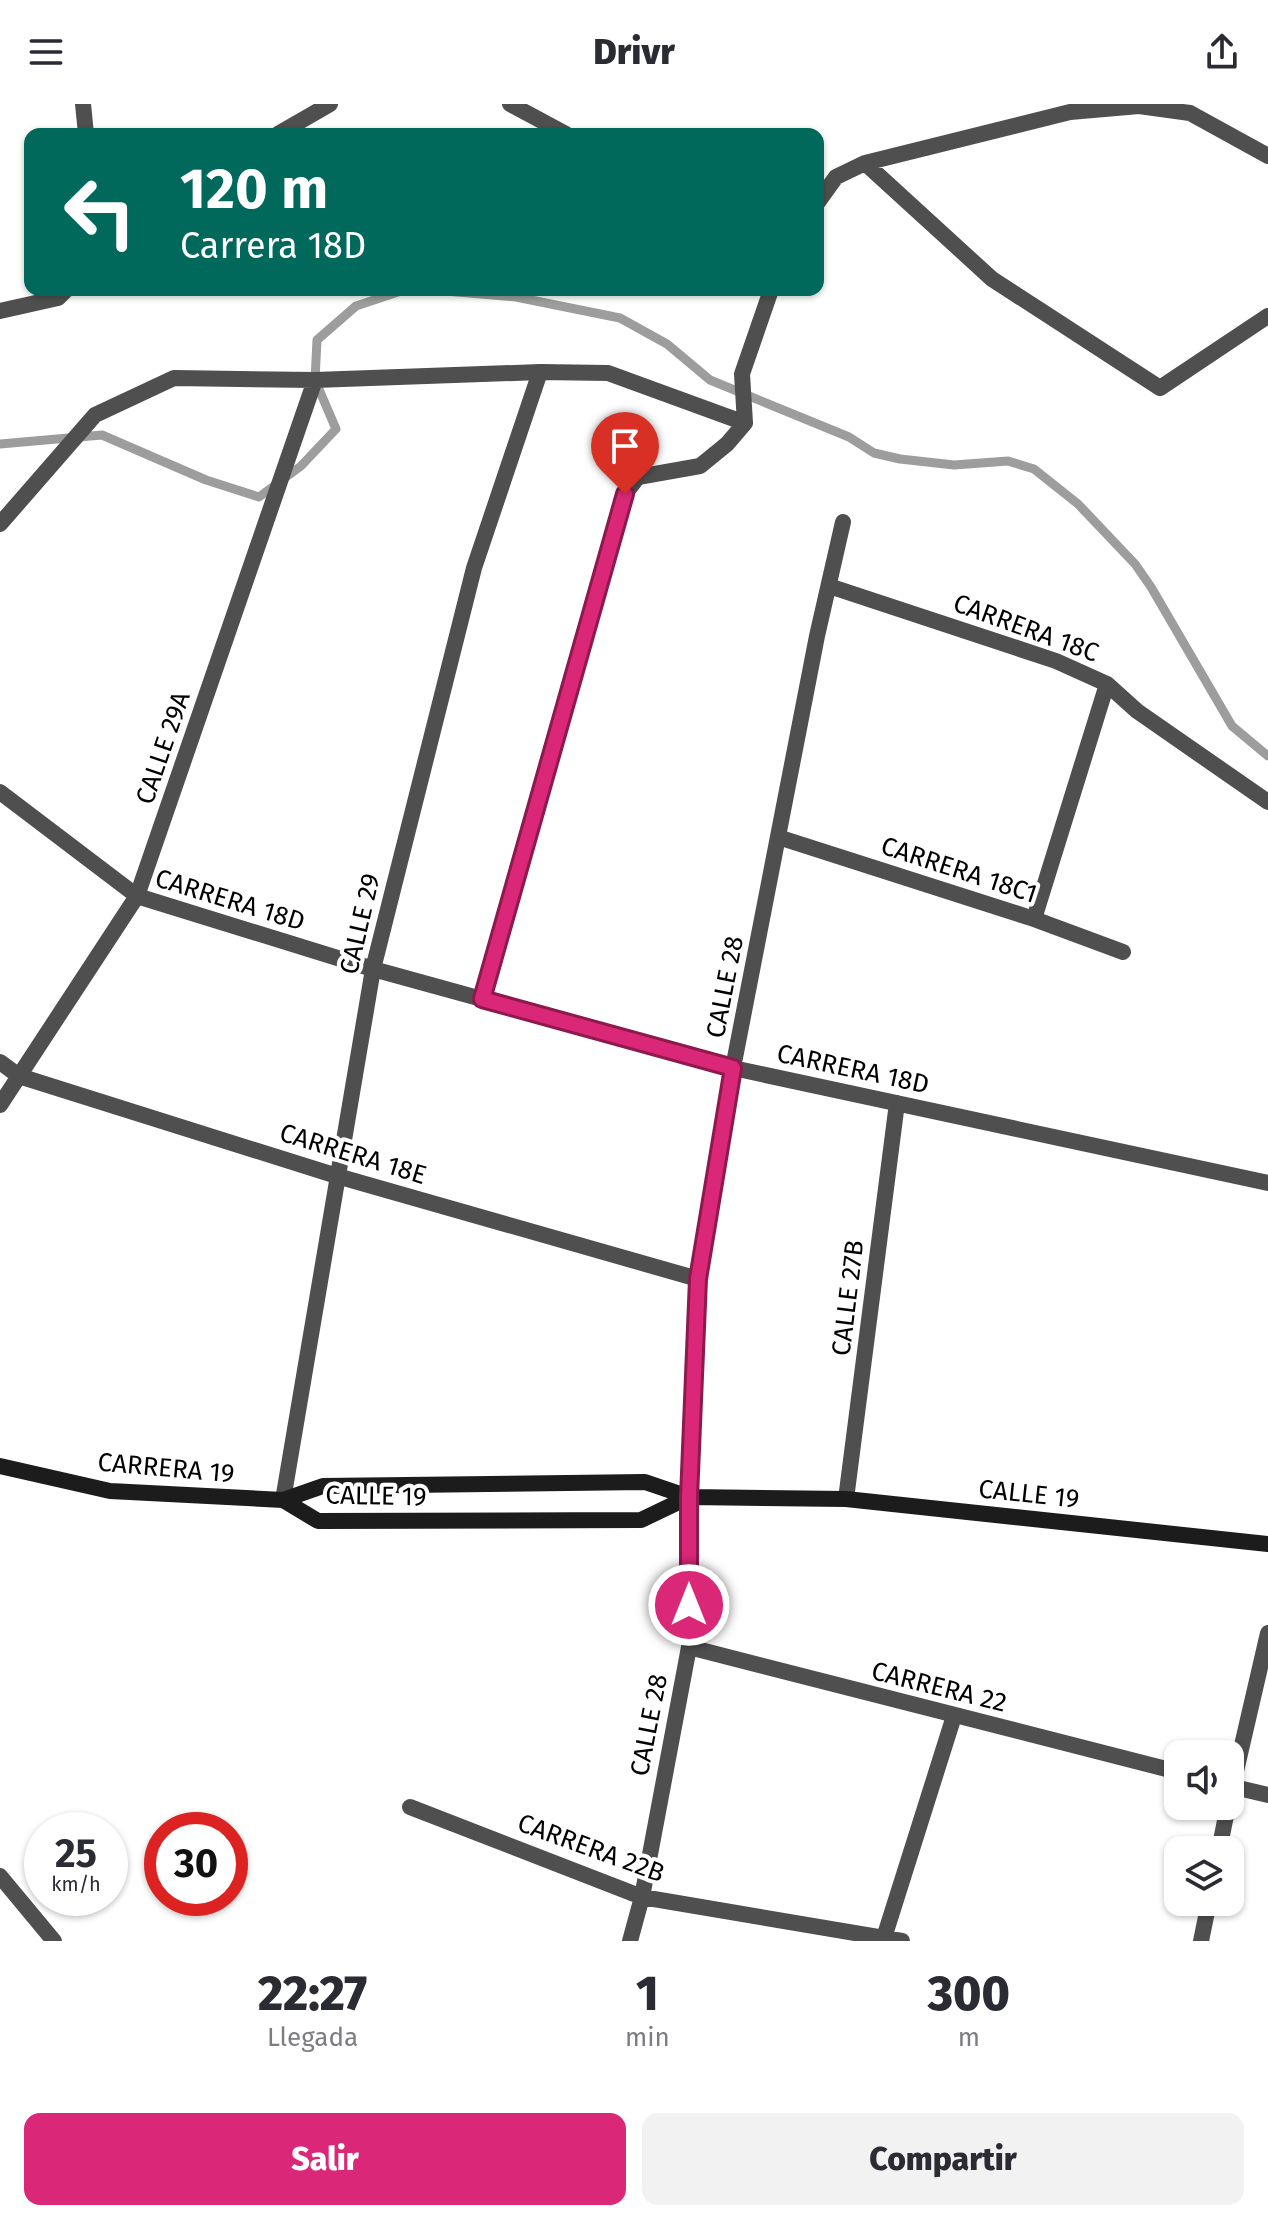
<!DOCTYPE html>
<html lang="es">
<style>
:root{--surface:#fff;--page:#f2f2f3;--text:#2b2b33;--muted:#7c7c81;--accent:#db2777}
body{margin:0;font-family:"Fira Sans",sans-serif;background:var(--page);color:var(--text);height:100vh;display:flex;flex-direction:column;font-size:30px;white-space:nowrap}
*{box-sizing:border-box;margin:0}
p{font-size:26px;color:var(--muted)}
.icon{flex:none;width:44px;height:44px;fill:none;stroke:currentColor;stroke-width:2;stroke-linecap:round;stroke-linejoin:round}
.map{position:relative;height:1837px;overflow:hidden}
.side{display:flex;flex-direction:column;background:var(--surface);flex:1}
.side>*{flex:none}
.banner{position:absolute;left:24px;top:24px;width:800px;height:168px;border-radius:16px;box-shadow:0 2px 6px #0004;background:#00695c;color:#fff;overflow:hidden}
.buttons{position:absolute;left:1164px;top:1636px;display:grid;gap:16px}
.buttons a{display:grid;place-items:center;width:80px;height:80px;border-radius:16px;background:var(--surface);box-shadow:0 2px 6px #0004;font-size:40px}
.speed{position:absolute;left:24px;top:1708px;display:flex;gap:16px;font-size:40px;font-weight:700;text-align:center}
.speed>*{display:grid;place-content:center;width:104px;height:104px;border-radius:50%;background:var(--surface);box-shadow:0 2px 6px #0004;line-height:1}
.speed small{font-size:20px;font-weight:400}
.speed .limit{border:12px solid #d22;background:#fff;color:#111}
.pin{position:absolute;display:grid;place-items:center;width:68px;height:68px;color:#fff;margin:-82px -34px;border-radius:50% 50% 50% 0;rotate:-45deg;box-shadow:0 0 8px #0007}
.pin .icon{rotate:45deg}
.me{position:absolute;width:88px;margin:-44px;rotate:0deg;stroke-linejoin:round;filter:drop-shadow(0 0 6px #0008)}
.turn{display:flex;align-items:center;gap:28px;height:168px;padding:0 24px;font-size:36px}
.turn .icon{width:104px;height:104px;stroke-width:2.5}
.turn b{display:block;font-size:56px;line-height:68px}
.eta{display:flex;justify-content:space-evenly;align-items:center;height:136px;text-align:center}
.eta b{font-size:48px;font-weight:800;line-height:56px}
.cta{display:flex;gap:16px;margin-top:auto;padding:16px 24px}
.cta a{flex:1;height:92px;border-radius:16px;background:var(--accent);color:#fff;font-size:32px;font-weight:800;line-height:92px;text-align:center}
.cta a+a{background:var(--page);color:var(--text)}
header{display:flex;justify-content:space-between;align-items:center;height:104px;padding:0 24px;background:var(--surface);font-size:36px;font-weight:800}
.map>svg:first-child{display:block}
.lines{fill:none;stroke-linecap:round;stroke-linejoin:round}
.stream{stroke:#9d9d9d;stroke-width:9}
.minor{stroke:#4f4f4f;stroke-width:16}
.secondary{stroke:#1c1c1c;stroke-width:16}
.route-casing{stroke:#8e194d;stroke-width:20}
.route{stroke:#db2777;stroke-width:14}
.labels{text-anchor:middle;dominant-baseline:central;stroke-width:8;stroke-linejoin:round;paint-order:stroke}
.street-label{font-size:26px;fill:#000;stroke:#fff}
</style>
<header><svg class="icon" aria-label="menu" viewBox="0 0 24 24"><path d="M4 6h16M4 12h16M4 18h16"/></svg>Drivr<svg class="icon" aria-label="share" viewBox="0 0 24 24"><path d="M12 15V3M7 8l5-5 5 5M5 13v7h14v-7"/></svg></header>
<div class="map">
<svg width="1268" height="1837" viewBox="0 0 1268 1837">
<rect width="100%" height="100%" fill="#fff"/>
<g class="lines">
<path class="stream" d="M433 186 516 193 620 214 667 240 710 276 849 333 874 349 900 355 954 361 1008 357 1034 365 1078 400 1135 460 1151 483 1232 622 1268 652
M0 340 102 331 206 376 259 393 301 362 336 325 315 276 317 236 356 202 404 186"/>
<path class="minor" d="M83 0 86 30
M510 0 566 30
M278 30 330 0
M865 59 992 175 1160 284 1268 212
M818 98 836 73 865 59 1070 8 1139 2 1190 9 1268 52
M0 207 58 194 66 186
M0 420 95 311 174 274 315 276 540 268 608 269 745 319
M829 482 1056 557 1107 580 1137 607 1268 698
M0 688 137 792 373 865 733 964 1268 1079
M778 733 1034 815 1123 848
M1034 815 1107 580
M482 895 625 390 638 373 700 362 727 340 745 319 742 270 771 186
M0 958 19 972 337 1072 698 1175
M0 1001 137 792 315 276
M846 1395 897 999
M283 1396 373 865 474 464 540 268
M689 1543 1178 1668
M1230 1682 1268 1691
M1230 1693 1268 1529
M410 1703 642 1793 902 1837
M1219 1746 1228 1702
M0 1772 54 1837
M630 1837 642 1793 689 1543V1393L698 1175 733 964 817 532 843 418
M883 1837 954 1612
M1201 1837 1209 1798"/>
<path class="secondary" d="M0 1362 110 1387 283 1396 323 1382 645 1378 689 1393 846 1395 1268 1440
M283 1396 318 1417 641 1416 689 1393"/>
</g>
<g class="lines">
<defs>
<path id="route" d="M625 390 482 895 733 964 698 1175 689 1393V1501"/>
</defs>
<use href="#route" class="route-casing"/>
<use href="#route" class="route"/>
</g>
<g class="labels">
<g class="street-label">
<text transform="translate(1026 524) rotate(20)">CARRERA 18C</text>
<text transform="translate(163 644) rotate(-71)">CALLE 29A</text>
<text transform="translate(959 766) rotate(18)">CARRERA 18C1</text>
<text transform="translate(230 796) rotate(17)">CARRERA 18D</text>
<text transform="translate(360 820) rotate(-77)">CALLE 29</text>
<text transform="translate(725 883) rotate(-79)">CALLE 28</text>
<text transform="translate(853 965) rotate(12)">CARRERA 18D</text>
<text transform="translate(353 1050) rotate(17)">CARRERA 18E</text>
<text transform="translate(848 1194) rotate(-83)">CALLE 27B</text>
<text transform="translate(166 1364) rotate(5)">CARRERA 19</text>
<text transform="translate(1029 1390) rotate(6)">CALLE 19</text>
<text transform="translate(376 1392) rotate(1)">CALLE 19</text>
<text transform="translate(939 1583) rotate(14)">CARRERA 22</text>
<text transform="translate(649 1621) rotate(-79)">CALLE 28</text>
<text transform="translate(591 1744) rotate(20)">CARRERA 22B</text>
</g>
</g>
</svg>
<div class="buttons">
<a><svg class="icon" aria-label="sound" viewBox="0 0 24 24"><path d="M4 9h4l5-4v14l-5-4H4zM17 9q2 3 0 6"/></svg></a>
<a><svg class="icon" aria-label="layers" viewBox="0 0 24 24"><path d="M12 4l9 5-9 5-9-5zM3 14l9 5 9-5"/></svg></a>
</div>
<div class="speed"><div>25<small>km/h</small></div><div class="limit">30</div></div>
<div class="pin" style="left:625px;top:390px;background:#d93025"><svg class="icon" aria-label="arrive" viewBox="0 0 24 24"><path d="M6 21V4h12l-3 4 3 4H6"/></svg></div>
<svg class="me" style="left:689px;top:1501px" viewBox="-20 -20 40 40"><circle r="17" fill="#db2777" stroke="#fff" stroke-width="3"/><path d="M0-11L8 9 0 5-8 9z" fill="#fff"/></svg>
<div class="banner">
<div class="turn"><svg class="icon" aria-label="left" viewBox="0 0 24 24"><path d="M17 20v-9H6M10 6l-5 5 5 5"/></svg><div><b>120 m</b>Carrera 18D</div></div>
</div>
</div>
<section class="side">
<div class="eta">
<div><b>22:27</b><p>Llegada</p></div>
<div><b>1</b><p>min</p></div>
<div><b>300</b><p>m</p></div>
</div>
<div class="cta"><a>Salir</a><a>Compartir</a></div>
</section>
